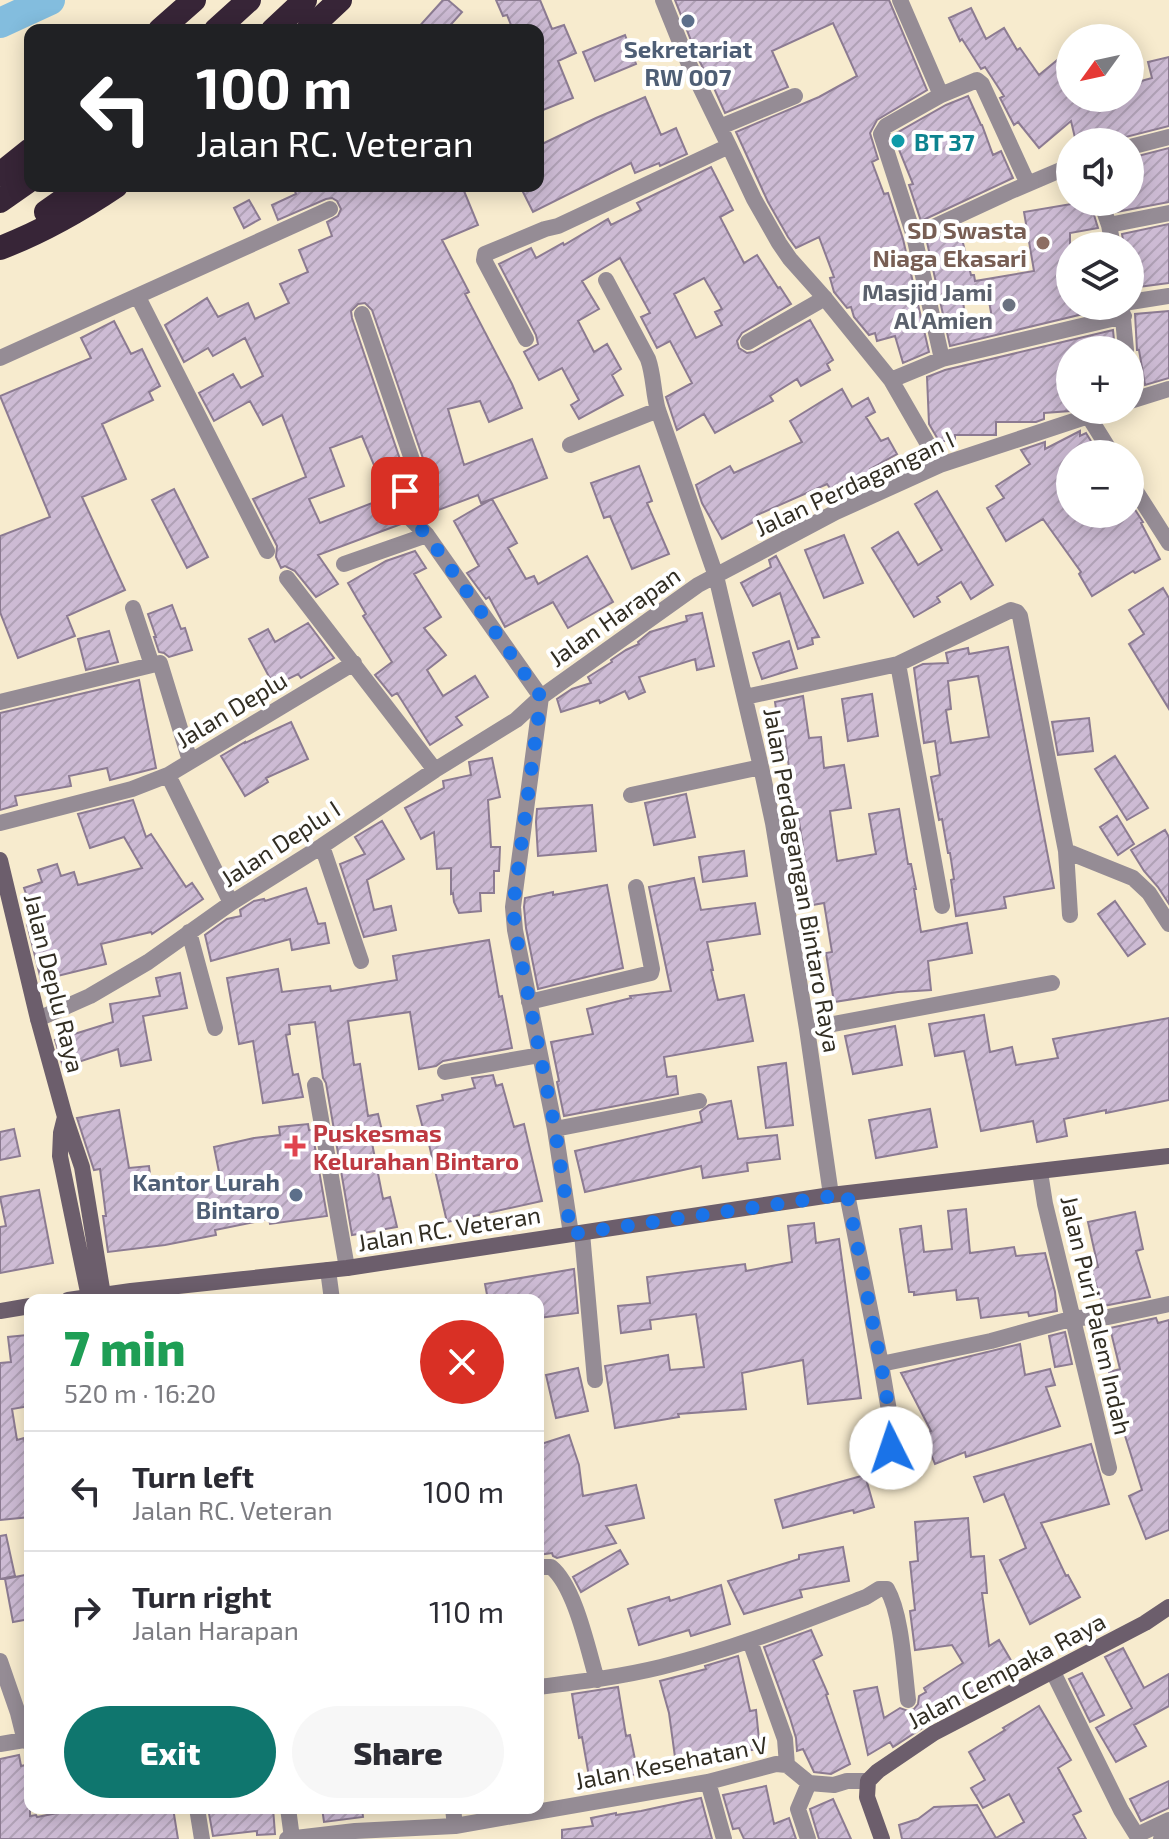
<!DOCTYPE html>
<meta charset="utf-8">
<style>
:root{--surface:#fff;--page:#f7f7f7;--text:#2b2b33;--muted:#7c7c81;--line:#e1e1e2;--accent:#0f766e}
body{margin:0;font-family:"Exo 2",sans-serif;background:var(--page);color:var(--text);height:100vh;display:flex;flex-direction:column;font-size:30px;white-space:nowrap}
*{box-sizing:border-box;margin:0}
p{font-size:26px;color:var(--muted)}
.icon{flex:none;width:44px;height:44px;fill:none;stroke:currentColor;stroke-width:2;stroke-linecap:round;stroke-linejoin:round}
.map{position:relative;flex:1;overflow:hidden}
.drawer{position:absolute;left:24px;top:1294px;width:520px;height:520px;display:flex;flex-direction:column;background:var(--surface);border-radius:16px;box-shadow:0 4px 20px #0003}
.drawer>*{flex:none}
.hud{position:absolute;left:24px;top:24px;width:520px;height:168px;border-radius:16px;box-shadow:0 4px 20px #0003;background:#202124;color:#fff;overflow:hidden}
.needle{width:52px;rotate:237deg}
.fabs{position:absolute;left:1056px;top:24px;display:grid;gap:16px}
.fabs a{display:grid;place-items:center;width:88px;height:88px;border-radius:50%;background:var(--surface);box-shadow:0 4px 20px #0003;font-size:40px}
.pin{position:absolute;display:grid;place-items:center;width:68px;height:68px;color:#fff;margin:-34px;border-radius:16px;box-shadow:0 4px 12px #0006}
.me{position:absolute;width:88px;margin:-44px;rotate:356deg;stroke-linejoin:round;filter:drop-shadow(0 0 6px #0008)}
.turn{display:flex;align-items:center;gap:28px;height:168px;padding:0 40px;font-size:36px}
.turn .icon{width:104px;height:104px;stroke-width:2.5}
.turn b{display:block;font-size:56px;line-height:68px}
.round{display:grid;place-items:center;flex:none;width:84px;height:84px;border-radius:42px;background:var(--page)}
.summary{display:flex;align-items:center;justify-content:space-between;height:136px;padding:0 40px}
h1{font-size:48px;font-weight:800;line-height:60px;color:#1e9e55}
.action{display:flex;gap:16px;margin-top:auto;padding:16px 40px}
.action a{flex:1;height:92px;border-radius:48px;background:var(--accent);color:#fff;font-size:32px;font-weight:800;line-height:92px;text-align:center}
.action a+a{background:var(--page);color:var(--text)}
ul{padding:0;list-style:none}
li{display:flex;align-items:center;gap:24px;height:120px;padding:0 40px;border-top:2px solid var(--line)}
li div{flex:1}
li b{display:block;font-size:30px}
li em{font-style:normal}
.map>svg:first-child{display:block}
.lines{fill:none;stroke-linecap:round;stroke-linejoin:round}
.river{stroke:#83bdde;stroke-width:30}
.building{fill:url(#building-hatch);stroke:#8c7b92;stroke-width:2;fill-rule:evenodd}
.street{stroke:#958c95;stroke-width:16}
.secondary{stroke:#6c5e6c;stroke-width:16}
.highway{stroke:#372537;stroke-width:24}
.route{stroke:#1a73e8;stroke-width:14;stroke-dasharray:0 25.2}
.service-dot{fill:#5c6f8a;stroke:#fff;stroke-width:3}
.culture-dot{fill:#0f9aa8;stroke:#fff;stroke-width:3}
.education-dot{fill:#8d6e63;stroke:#fff;stroke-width:3}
.worship-dot{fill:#6b7280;stroke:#fff;stroke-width:3}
.health-dot{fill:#e0444e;stroke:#fff;stroke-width:3}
.labels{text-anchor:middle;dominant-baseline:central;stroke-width:8;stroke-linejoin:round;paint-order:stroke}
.service-label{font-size:24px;font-weight:bold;fill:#4e5e75;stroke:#fff}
.culture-label{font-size:24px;font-weight:bold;fill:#0d838f;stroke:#fff;text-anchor:start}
.education-label{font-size:24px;font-weight:bold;fill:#785e54;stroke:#fff;text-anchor:end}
.worship-label{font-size:24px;font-weight:bold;fill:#5b616d;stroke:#fff;text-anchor:end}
.street-label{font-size:24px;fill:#322e23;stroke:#fff}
.health-label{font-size:24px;font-weight:bold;fill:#be3a42;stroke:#fff;text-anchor:start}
</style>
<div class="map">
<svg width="1169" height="1839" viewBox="0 0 1169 1839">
<defs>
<pattern id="building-hatch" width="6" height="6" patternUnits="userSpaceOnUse" patternTransform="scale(2)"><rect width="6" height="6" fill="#cdbbd4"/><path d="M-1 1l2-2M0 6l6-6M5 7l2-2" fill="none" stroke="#b0a1b6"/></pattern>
</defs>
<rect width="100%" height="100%" fill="#f7ebce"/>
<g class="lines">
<path class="river" d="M0 23 50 0"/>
</g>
<path class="building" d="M443 0H448L462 12 446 30H416Z
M496 0H540L552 29 564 25 576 53 558 61 573 98 538 112V30H513L507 15 503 16Z
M675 0H889L927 90 877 120 870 133 878 159 872 162 884 194 888 193 903 239 929 352 903 363 895 336 877 341 875 333 869 335 854 317 851 307 847 308 834 292 830 278 834 277 819 237 796 248 788 237 768 202 736 132 819 97 857 76 833 23 772 51 788 87 725 113 710 79 709 80 698 58Z
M971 8 986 39 1004 28 1017 50 1020 48 1039 75 1061 57 1070 68V98H1130V84L1152 78 1148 62 1169 57V126L1106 142H1076L1071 121 1039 148 1018 122 1014 125 1000 98 1004 96 985 67 981 69 962 39 960 41 949 18Z
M625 35 636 64 595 81 583 52Z
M968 96 981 125H982L993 155 1001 151 1013 178 921 221 909 185 913 184 893 135 946 105Z
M645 97 661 135 676 128 687 154 660 166 659 163 635 173 631 163 533 212 520 186H538V146L596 118Z
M1169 148V202L1116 212 1113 202H1130V158Z
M711 167 733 210 720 217 744 263 757 255 778 288 780 287 791 304 742 333 737 341 739 348 747 353 753 352 810 320 833 360 827 364 830 370 801 386 797 379 770 396 773 401 715 433 704 414 677 430 666 397 692 383 670 341 657 348 641 317 650 313 620 258 582 281 599 309 578 321 594 352 607 344 621 369 612 375 623 395 579 419 571 405 579 400 562 368 539 380 524 352 538 344 536 335 499 264 531 248 536 258 563 243 564 245 608 219 611 225 641 210 637 203ZM704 278 722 309 715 312 722 325 696 338 674 294Z
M293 186H462L478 225 442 240 469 292 465 294 512 384 522 408 489 422 480 401 448 409 464 465 532 439 547 478 481 503 478 495 433 512 424 491 428 480V473L372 310 365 303 358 304 351 311 352 318 406 477 383 487 362 436 330 448 344 486 309 499 320 523 388 497 390 512 401 524 318 555 338 584 316 597 295 571 285 566 281 568 276 557 277 546 253 499 306 477 282 415 263 425 250 401 214 421 199 393 233 374 241 388 263 376 245 338 213 356 208 348 184 362 165 325 207 298 218 317 248 303 255 319 289 303 280 284 308 272 299 250 332 236 327 222 338 216 341 209 337 201 332 198 326 199 278 220 272 205 296 194Z
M249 200 260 219 244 228 234 208Z
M1083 202H1090L1098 228 1070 233V306H1103L1104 309 950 346 927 242 959 227 971 275H974L975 281 1034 271 1024 212ZM988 296 993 323 967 328 963 302Z
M1169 224V283L1130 288V246H1124L1122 234Z
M1169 311V378L1145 385 1139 350H1137L1135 314Z
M114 321 131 354 142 349 160 386 149 392 153 400 102 424 126 479 82 497 125 590 67 616 75 636 18 658 0 612V536L50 517 0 396 91 358 81 338Z
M1113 330 1115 350H1070V411L1044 413V419L1036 422H996V435H955V441H939L929 424 927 377 945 370Z
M842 389 852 407 868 398 875 412 866 417 881 441 888 438 897 454 870 469 873 474 860 481 858 476 832 491 827 484 757 515 759 519 722 539 702 503 696 485 730 466 734 473 802 442 790 421Z
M1080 431V436L1086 433 1099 454H1070V514H1130V502L1143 522 1141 523 1160 559 1135 573 1133 571 1092 596 1079 574 1081 572 1043 519 1006 541 987 508 1004 498 996 486 1030 464 1021 450 1045 442V449Z
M639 466 652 501 647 503 669 554 632 569 610 516 604 518 591 483Z
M174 489 208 557 187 568 152 500Z
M937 491 993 585 971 599 961 582 937 597 940 602 914 617 872 548 898 532 918 565 942 550 915 504Z
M492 499 517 543 508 548 526 579 534 576 538 584 587 556 613 602 568 628 553 602 505 627 489 597 486 599 467 573 479 566 454 521Z
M844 535 863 583 824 598 805 550Z
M415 551 426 568 414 574 441 617 424 628 446 655 427 670 443 696 475 676 488 697 456 717 462 725 430 745 397 693 392 696 375 675 392 662 363 616 366 614 348 583 386 561Z
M776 556 819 637 812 638 813 644 798 649 780 593 753 606 741 583 771 567 769 560Z
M1163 588 1169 598V709L1129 644 1144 634 1129 610Z
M172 605 181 629 185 628 192 650 169 657 164 653 159 652 154 637H156L148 614Z
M702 613 714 666 697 670 695 659 639 677 645 692 629 699 625 691 600 703 599 700 561 712 557 699 572 689 591 683 588 677 612 662 611 660 626 650 639 644 638 642 650 632 687 621 686 616Z
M308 623 334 658 301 678 298 674 274 686 249 639 268 629 275 642Z
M109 631 118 662 86 670 78 639Z
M789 641 797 668 762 679 753 653Z
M1008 647 1054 888 1004 897 1006 908 956 916 951 880 954 879 950 853H948L942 819 939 820 931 777 940 775 935 741 924 743 914 668 923 664 948 663 946 653 949 652 968 648 969 654ZM978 676 989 737 951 743 946 710 951 709 948 681Z
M139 680 156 768 110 780 107 768 69 776 71 786 15 796 17 805 0 810V713Z
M872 694 878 736 848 741 842 699Z
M803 696 809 738 821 737 824 768 844 765 851 808 830 811 837 861 876 854 869 814 899 809 908 864H911L916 889H914L921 932 967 923 972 953 928 961 931 990 898 992 834 1002 826 953 832 952 824 903 807 906 800 867 806 866 798 815 795 816 785 736 780 737 775 702Z
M1089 718 1093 751 1058 755 1052 722Z
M291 722 308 759 266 778 268 782 245 796 221 756 245 742V743Z
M1115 756 1148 808 1127 820 1095 769Z
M492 758 500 797 488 800 491 847H500L499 871H494V893H480L481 911 459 913 454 902 453 893 451 894V868L437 869 434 832 421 839 405 808 444 788 443 781 471 775 469 762Z
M686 794 695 837 654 845 645 803Z
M133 800 146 837 151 834 186 887 192 883 203 899 152 934 151 932 101 944 106 964 41 980 27 924 35 921 24 888 42 882 38 870 57 864 61 876 74 872 78 885 142 868 124 837 90 848 78 814Z
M592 805 596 851 538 856 536 822 537 809Z
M1117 816 1134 844 1118 855 1100 827Z
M382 821 404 859 367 880 374 910 391 906 396 930 364 937 340 864 365 854 355 837Z
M1165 830 1169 837V904L1158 887 1144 871 1131 850Z
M744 851 747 876 703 882 699 857Z
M694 878 701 910 755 903 760 934 707 942 713 970H711L718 1000 744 995 753 1041 664 1057 667 1077 676 1076 678 1094 564 1116 557 1082 559 1081 551 1042 593 1034 587 1009 631 998 630 996 671 991 649 887Z
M607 885 623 968 538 989 526 928 524 907 525 898 553 892V895Z
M306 888 318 924 325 923 329 943 292 950 290 939 211 961 205 935 227 919 241 916 240 910 254 901 264 899 265 901Z
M1115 901 1145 944 1128 956 1098 914Z
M489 940 499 997 502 996 512 1048 443 1061 436 1066 419 1069 410 1012 348 1021 354 1065 360 1064 368 1116 378 1114 383 1135 371 1138 383 1199 390 1197 397 1227 352 1235 326 1083 323 1078 315 1022 289 1025 290 1034 286 1035 293 1075 298 1074 303 1097 263 1103 253 1041 239 1044 227 978 278 969 282 992 330 986 331 991 397 980 393 956Z
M180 973 187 1008 143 1016 151 1060 121 1066 118 1049 63 1067 55 1040 113 1022 110 1004 160 996 156 978Z
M984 1015 990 1052 1012 1047 1016 1065 1058 1058 1053 1039 1169 1018V1100L1106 1113V1110L1064 1119 1067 1136 1037 1142 1033 1121 981 1131 964 1051 935 1056 929 1024Z
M895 1026 902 1065 853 1074 845 1036Z
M786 1063 793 1125 766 1128 758 1067Z
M493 1075 496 1086 502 1084 514 1127 524 1124 542 1201 447 1222 428 1140H426L417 1106 443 1100 442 1095 475 1088 472 1078Z
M731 1101 738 1139 777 1135 780 1159 747 1163 748 1171 703 1178 701 1166 585 1192 575 1151 702 1122 700 1112 709 1105Z
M930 1109 937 1147 876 1158 869 1120Z
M119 1110 129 1168 149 1166 152 1190 220 1177 214 1147 254 1138 280 1135 279 1127 308 1124 309 1130H312L327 1216 270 1224 269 1219 215 1230 216 1235 165 1245 108 1252 103 1216H106L100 1169 94 1170 77 1118Z
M14 1129 20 1156 0 1160V1132Z
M39 1190 53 1263 0 1273V1227L6 1226 0 1197Z
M966 1209 970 1253 1014 1247 1016 1256 1045 1253 1055 1292 1057 1311 1029 1316 1028 1312 981 1318 978 1298 957 1300 956 1290 914 1295V1292H909L900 1229 921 1226 924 1252 952 1249 948 1211Z
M1135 1212 1143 1249 1136 1251 1150 1297 1103 1306 1091 1269 1098 1267 1088 1222Z
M814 1223 816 1243 839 1239 861 1398 808 1404 803 1360 742 1373 746 1409 678 1414 679 1417 615 1428 605 1366 668 1355 670 1370 704 1367 696 1314 650 1320 651 1329 621 1333 618 1306 650 1303 647 1277 745 1264 746 1271 792 1262 788 1226Z
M574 1269 578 1313 538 1318V1300H488L485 1284Z
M1156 1318 1158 1323 1169 1320V1530L1146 1539 1129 1496 1142 1490 1116 1407 1119 1406 1109 1372 1120 1369 1110 1328Z
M1065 1332 1072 1364 1055 1367 1049 1336Z
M27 1335 30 1352V1406L12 1409 17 1440 24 1438 30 1470V1517L0 1520V1363L11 1362 8 1337Z
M1020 1344 1025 1375 1050 1369 1055 1385 1046 1387 1060 1426 966 1457 965 1452 935 1464 923 1434 931 1431 901 1373Z
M578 1368 588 1411 556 1418 546 1375Z
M569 1435 579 1465 583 1496 636 1485 644 1518 606 1526 616 1543 557 1558 553 1556 552 1553 538 1555V1445Z
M1091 1444 1109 1504 1041 1523 1066 1576 1068 1575 1080 1597 1030 1624 1000 1560 1026 1548 1004 1494 984 1502 974 1477Z
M865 1475 874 1507 854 1513 853 1510 783 1528 775 1500Z
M968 1518 971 1557 984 1556 987 1593H982L989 1646 999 1640 1016 1669 935 1716 936 1719 893 1747 890 1742 868 1755 854 1691 877 1687 884 1718 900 1708 908 1711 914 1709 918 1704 919 1696 926 1692 924 1688 963 1663 952 1645 915 1650 910 1611 915 1610 910 1562 918 1561 915 1522Z
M6 1535 15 1576 0 1579V1536Z
M843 1547 849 1581 800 1590 802 1597 744 1614 728 1581 799 1559V1555Z
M620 1550 628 1564 581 1592 573 1577Z
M30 1574V1619L13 1622 5 1579Z
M721 1585 730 1624 691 1636 689 1630 639 1645 628 1609 669 1597 670 1601Z
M811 1630 822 1655 813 1660 828 1694 826 1695 850 1764 831 1774 814 1772 803 1749 797 1751 796 1738 790 1718 764 1647Z
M1123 1648 1144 1688 1169 1674V1706L1134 1725 1146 1746 1116 1762 1096 1728 1132 1708 1105 1657Z
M738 1656 750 1711 756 1710 760 1749 723 1753V1750L675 1757 669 1713 660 1681 706 1669 705 1666Z
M1082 1673 1104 1715 1090 1722 1069 1679Z
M618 1687 626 1736 630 1735 638 1774 590 1782 582 1737 579 1738 572 1694Z
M1039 1706 1071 1760 1058 1768 1081 1811 1073 1815 1086 1839H902L899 1825 918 1819 934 1807 977 1805 996 1838 1024 1822 1009 1794 983 1808 971 1788 985 1780 969 1752 1005 1730 1003 1728Z
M19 1755 21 1766 30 1764V1816L36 1815 37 1817 82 1808H173L178 1839H0V1759Z
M1169 1781V1808L1141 1821 1130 1799Z
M766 1786 774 1824 789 1818 796 1839H744L739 1828 733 1829 723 1795Z
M701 1798 712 1839H562V1830L593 1826 591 1818 616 1813V1815L641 1811Z
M833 1799 851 1839H819L810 1809Z
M208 1808H273L275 1834 257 1835V1831L213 1836Z
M322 1808H362L363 1817 324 1822Z"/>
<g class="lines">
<path class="street" d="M663 0 688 62 729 146 754 199 779 243 790 259 823 296 891 380 940 465
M900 0 941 95
M720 127 795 96
M1130 147 1169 137
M1101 202 1109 225 1113 246
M1109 225 1169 213
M914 236 1009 192 1070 166
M606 280 648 359C654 376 653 393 658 410L716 576 761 767 773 823 807 1029 831 1195
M138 297 267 551
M1130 302 1169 296
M1122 308 1126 350
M362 314 418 477 416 483 399 498 401 509 427 535 541 697 513 907 515 930 555 1129 571 1234
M526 339 484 260 485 254 545 229 558 226 729 146
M748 342 825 298
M0 358 330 209
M942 359 914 236 881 134 886 126 941 95 977 80 982 84 1028 184
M891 380 942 359 1124 316
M1130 401 1169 389
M1089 417 1112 454
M570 445 658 410
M1130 482 1169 543
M344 564 427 535
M287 578 435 770
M898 664 942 906
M152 665 160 663 190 761
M745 697 898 664 1011 610 1017 612 1020 616 1066 851 1070 915
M0 702 152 665 133 608
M168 775 231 903
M631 795 761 767
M0 823 132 789 168 775 354 663
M322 846 361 961
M1066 851 1133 878 1149 893 1169 924
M189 932 215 1028
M529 1002 651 973 652 969 636 887
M38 1019 90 996 148 962 231 903 322 846 435 770 516 720 541 697 698 585 836 512 940 465 1107 410
M807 1029 1052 983
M445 1072 540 1055
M315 1085 347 1268
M555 1129 699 1101
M1040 1172 1045 1204 1109 1468
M847 1194 881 1364 894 1440C890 1453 883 1456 870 1459
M582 1233 595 1380
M328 1270 332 1300
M881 1364 991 1341 1074 1318 1108 1317 1169 1304
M538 1567H551C575 1586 588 1650 597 1680
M750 1641 785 1739 787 1765
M0 1661 18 1713 25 1741
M1053 1672 1121 1810 1139 1839
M538 1687C579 1682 620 1677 661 1667 731 1650 799 1623 866 1597L879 1589H887C902 1615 904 1669 908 1700
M0 1744 30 1739
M708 1782 724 1839
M197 1808 202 1839
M288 1808 292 1838
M453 1808 455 1826
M1137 1835 1169 1820
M287 1839 355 1831 455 1826 708 1782 776 1764 787 1765 809 1783 834 1785 847 1781H868
M808 1839 798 1809 809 1783
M1161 1839 1169 1836"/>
<path class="secondary" d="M0 860 38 1019 65 1117 82 1167 103 1295
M65 1117 61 1133 60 1156 89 1297
M68 1300 131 1291 347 1268 831 1195 1169 1156
M0 1311 30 1306
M882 1839 867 1797 868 1781 878 1771 934 1733 1145 1623 1169 1607"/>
<path class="highway" d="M160 30 194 0
M216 30 249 0
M273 30 305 0
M308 30 340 0
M0 174 30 150
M0 201 30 180
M46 212 83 186
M0 248C42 232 79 211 116 186"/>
</g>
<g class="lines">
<path class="route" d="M405 491 399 498 401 509 427 535 541 697 513 907 515 930 555 1129 571 1234 847 1194 881 1364 894 1440 891 1448"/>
</g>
<g class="service-dot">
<circle cx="688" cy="21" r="8"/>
<circle cx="296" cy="1195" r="8"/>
</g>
<circle class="culture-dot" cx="898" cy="141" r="8"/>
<circle class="education-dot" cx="1043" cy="243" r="8"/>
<circle class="worship-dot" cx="1009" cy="305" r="8"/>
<path class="health-dot" d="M291 1134h8v8h8v8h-8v8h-8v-8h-8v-8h8z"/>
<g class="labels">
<g class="service-label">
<text x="688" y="48">Sekretariat<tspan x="688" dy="28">RW 007</tspan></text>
<text x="280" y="1181" text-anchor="end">Kantor Lurah<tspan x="280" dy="28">Bintaro</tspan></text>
</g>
<g class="culture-label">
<text x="914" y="141">BT 37</text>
</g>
<g class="education-label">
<text x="1027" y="229">SD Swasta<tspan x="1027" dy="28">Niaga Ekasari</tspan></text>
</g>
<g class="worship-label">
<text x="993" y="291">Masjid Jami<tspan x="993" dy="28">Al Amien</tspan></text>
</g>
<g class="street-label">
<text transform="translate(854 483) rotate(-25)">Jalan Perdagangan I</text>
<text transform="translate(614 616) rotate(-35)">Jalan Harapan</text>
<text transform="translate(231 709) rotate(-31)">Jalan Deplu</text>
<text transform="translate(280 843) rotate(-33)">Jalan Deplu I</text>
<text transform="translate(803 880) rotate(80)">Jalan Perdagangan Bintaro Raya</text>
<text transform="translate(55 983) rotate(76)">Jalan Deplu Raya</text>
<text transform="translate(449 1228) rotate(-9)">Jalan RC. Veteran</text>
<text transform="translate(1097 1315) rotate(77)">Jalan Puri Palem Indah</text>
<text transform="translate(1006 1670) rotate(-28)">Jalan Cempaka Raya</text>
<text transform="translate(671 1762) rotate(-11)">Jalan Kesehatan V</text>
</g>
<g class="health-label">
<text x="313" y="1132">Puskesmas<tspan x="313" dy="28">Kelurahan Bintaro</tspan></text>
</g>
</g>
</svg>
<div class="fabs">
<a><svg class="needle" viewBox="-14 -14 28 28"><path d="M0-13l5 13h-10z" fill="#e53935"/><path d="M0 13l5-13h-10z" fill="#7c7c81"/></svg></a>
<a><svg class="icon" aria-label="sound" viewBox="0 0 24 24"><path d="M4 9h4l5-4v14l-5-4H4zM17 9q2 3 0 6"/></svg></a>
<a><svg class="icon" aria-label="layers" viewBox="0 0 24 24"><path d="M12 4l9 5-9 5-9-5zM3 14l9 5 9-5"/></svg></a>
<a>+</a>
<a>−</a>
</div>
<div class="pin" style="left:405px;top:491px;background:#d93025"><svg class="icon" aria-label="arrive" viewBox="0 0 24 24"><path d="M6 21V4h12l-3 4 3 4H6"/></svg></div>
<svg class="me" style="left:891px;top:1448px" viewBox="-20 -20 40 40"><circle r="19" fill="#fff"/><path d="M0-13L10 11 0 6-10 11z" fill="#1a73e8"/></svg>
<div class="hud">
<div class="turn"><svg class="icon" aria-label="left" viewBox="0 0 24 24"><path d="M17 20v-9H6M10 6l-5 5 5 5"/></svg><div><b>100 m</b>Jalan RC. Veteran</div></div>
</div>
<section class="drawer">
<div class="summary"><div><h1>7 min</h1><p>520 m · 16:20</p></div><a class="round" style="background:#d93025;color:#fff"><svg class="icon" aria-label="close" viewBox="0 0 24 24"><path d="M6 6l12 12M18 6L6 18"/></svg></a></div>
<ul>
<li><svg class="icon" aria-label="left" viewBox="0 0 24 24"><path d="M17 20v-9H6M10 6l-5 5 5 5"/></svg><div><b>Turn left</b><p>Jalan RC. Veteran</p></div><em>100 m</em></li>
<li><svg class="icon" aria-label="right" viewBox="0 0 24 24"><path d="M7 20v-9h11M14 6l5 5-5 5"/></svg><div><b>Turn right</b><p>Jalan Harapan</p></div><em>110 m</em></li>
</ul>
<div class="action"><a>Exit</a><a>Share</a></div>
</section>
</div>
